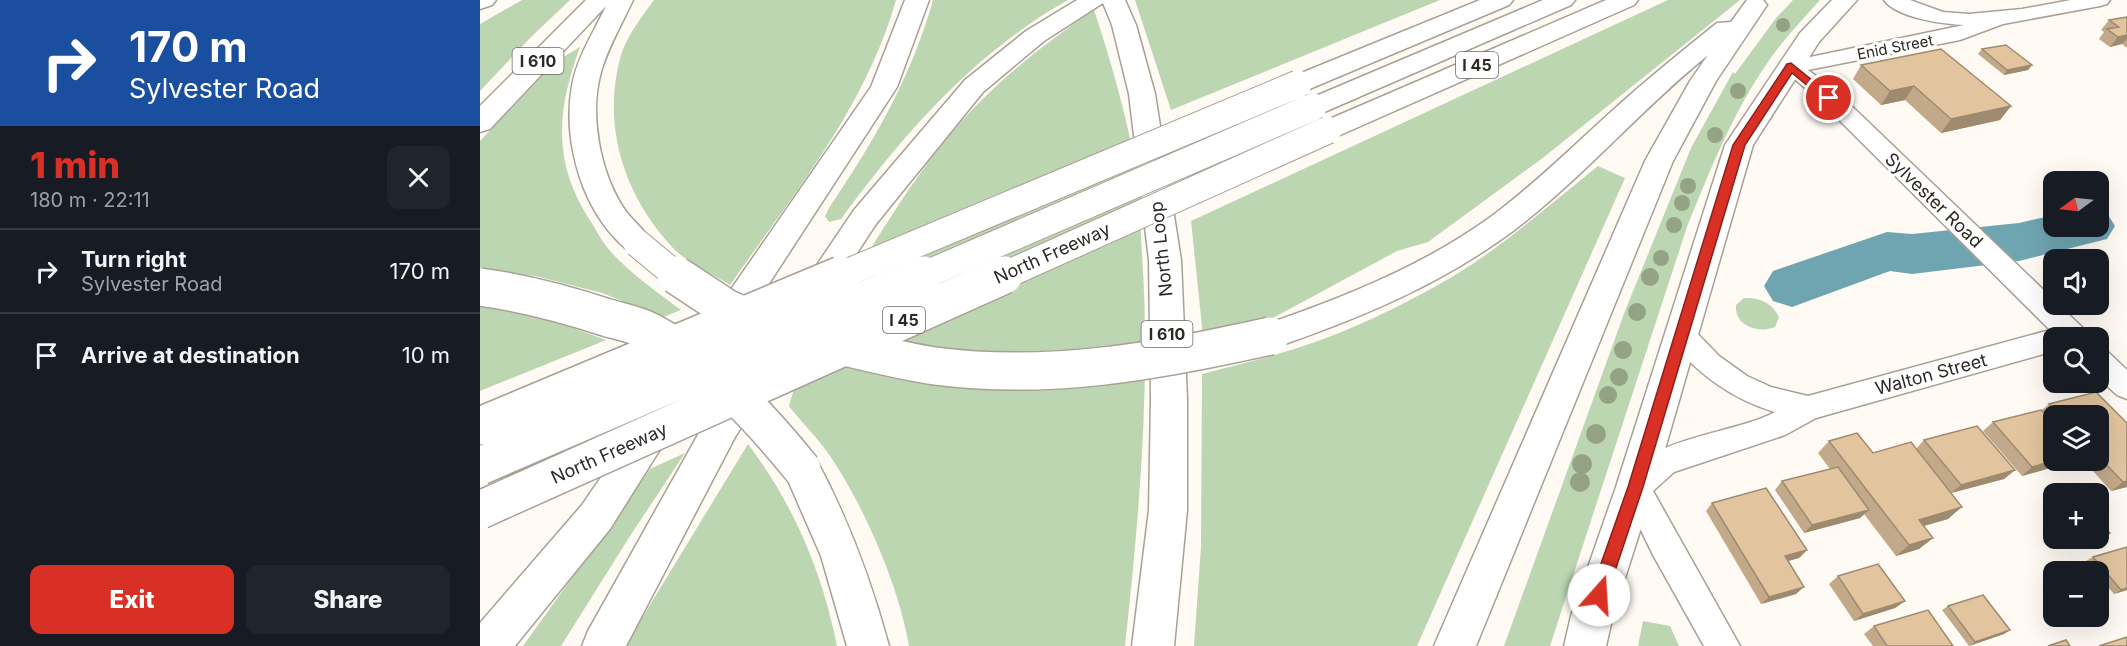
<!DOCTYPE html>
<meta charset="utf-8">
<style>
:root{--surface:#171b24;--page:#20242c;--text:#f1f3f6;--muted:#9ea1a6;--line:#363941;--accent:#d93025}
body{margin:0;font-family:Inter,sans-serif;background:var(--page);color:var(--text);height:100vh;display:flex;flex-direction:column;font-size:22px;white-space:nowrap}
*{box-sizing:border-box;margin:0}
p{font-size:20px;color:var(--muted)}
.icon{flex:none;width:33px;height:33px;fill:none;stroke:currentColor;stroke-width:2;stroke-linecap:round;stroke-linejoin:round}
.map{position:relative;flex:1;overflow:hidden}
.details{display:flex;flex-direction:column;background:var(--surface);width:480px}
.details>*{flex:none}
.guide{background:#1a4fa0;color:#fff;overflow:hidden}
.needle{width:39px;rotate:255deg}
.buttons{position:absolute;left:1563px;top:171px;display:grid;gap:12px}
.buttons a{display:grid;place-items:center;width:66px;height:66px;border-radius:12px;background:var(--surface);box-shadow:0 6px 24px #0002;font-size:30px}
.pin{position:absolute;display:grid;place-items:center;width:51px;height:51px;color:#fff;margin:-26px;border:3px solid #fff;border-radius:50%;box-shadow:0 2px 6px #0007}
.me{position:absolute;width:66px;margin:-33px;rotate:19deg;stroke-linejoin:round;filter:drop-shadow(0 0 4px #0008)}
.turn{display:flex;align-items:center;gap:21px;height:126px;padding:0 30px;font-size:27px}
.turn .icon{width:78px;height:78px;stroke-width:2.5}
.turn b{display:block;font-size:42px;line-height:51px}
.round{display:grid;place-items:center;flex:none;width:63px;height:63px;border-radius:12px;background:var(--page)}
.head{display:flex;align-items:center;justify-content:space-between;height:102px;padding:0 30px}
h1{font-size:36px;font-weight:800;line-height:45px;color:var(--accent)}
.button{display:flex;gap:12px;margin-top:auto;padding:12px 30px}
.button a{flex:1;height:69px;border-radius:12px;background:var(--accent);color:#fff;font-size:24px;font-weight:800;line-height:69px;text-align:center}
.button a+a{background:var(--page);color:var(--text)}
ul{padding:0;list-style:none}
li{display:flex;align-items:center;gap:18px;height:84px;padding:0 30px;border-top:2px solid var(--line)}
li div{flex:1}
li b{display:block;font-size:22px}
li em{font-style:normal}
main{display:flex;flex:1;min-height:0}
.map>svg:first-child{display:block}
.green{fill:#bdd6b2}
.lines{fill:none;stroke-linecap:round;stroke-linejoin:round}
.river{fill:#6fa5b1;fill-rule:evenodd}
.minor-casing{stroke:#a8a095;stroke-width:3}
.secondary-casing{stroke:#a8a095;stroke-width:3}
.motorway-casing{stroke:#a8a095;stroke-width:3}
.minor{fill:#fff;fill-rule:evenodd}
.secondary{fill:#fff;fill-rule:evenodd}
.motorway{fill:#fff;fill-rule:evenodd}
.motorway-bridge-far1-casing{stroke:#a8a095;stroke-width:29;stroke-linecap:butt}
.motorway-bridge-casing{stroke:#a8a095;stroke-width:40;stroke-linecap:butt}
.motorway-bridge-far1{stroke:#fff;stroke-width:27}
.motorway-bridge{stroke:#fff;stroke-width:37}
.tree{fill:#93a383}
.wall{fill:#c2a989}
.shaded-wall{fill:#9e8a6f}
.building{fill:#e2c59f;stroke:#9e8a6f;stroke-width:1.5}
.route{fill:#d93025;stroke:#8d1f18;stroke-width:1.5}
.labels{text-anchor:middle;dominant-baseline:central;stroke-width:6;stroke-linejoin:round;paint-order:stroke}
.far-street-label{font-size:15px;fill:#2c2925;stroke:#fff}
.shield{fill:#fff;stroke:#6b6966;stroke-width:1.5}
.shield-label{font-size:16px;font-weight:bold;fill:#2c2925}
.street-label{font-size:18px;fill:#2c2925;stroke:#fff}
</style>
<main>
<section class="details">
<div class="guide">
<div class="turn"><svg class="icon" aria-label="right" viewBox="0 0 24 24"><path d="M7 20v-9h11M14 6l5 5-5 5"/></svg><div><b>170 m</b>Sylvester Road</div></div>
</div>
<div class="head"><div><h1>1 min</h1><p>180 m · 22:11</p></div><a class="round"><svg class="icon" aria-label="close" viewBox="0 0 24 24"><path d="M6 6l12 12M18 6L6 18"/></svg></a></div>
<ul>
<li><svg class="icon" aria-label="right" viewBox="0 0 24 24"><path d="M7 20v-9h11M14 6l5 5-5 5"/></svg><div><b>Turn right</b><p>Sylvester Road</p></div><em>170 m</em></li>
<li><svg class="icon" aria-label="arrive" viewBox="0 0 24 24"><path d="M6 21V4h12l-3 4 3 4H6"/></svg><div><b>Arrive at destination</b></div><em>10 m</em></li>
</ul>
<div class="button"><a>Exit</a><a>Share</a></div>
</section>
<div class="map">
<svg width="1647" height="646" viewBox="0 0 1647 646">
<rect width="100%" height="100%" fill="#fffaf3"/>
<path class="green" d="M42 0H90L51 37 0 91V24Z
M174 0H416C386 107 312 196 250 285 233 274 204 261 192 247 144 195 121 125 141 55 147 36 162 16 174 0Z
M453 0H588C494 53 424 133 361 219L349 222 345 216 349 208C393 143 432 76 453 0Z
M655 0H960L691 110Z
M1188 0H1260L1064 157 948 242 917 251 791 319 723 336 711 221Z
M1313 0H1340C1323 19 1305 38 1290 59 1254 110 1230 170 1207 227L1070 646H1024L1145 311 1211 148 1253 72 1255 74 1296 18Z
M614 10C632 64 647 118 657 173 661 200 660 228 662 255 671 386 659 516 645 646H429C419 586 384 506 350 456 338 438 322 423 309 406 321 360 346 322 371 281 404 227 437 172 479 124 518 80 566 42 614 10Z
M100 47C76 113 72 164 113 225 118 234 124 244 131 252 151 274 177 292 201 310L183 317 122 293 55 276 0 270V141L75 62Z
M1118 166 1145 178 937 646H714L721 547 722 374C748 367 775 361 801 353 863 335 925 305 980 272 1029 241 1073 202 1118 166Z
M1264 298C1279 297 1293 303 1299 317L1295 327C1279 334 1254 326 1256 305Z
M0 306 74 321 126 340 0 391Z
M268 444C314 505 342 571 357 646H145Z
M205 453 150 536 81 646H43L170 469Z
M1163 621 1190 626 1199 646H1158Z"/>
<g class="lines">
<path class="river" d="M1618 210 1627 213 1635 226 1627 239 1539 261 1432 274 1410 271 1312 307 1293 301 1284 286 1293 271 1407 232 1432 234 1539 223 1574 215V226H1618Z"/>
<defs>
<path id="minor" d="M1404 0H1430L1463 12 1489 14 1542 9 1591 0H1630L1627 4 1620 6 1523 24 1480 40 1328 70 1357 92 1574 300V304H1578L1605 330 1608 338H1574V351L1336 418 1305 435 1194 472 1173 491 1260 646H1224L1173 555 1140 487C1163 436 1250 436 1295 412 1251 399 1221 375 1190 342L1186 334 1190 326 1200 323 1210 326 1239 356 1267 376 1291 387 1328 396 1570 330 1341 102 1301 67 1304 63 1311 61 1484 25C1463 24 1417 18 1404 0Z
M1618 349 1628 352 1647 370V399L1637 395 1618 378Z"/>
<path id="secondary" d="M1352 0H1377L1339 42 1273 145 1174 487 1133 616 1126 646H1084L1091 616 1136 487 1245 145 1320 33Z"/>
<path id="motorway" d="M0 0H16L12 5 0 9Z
M106 0H153C142 24 128 47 121 72 109 114 120 171 143 207 151 220 165 229 172 243L168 251C151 256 145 249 134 237 99 199 83 136 92 86 97 57 114 32 126 6L10 129 0 132V106Z
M425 0H449L417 87 251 342 239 346 227 342 222 333 227 324 391 87Z
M597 0H645L656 25 675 94 701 260 707 399V510L694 646H652L669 510 671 399 669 260 649 94 632 25 623 3 564 41 503 92 396 224 343 305 332 308 321 305 316 296 374 210 485 80 546 31Z
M1000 0H1033L1029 5 827 90 818 92 809 90 805 84 809 78Z
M1063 0H1095L1091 5 842 113 833 115 824 113 820 107 824 101Z
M1126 0H1158L1154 5 858 136 848 139 838 136 834 130 838 124Z
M1267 0H1283L1287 5 1236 81 1193 161 996 646H954L1165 161 1210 81 1228 55C1160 110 1103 178 1033 231 963 283 883 317 802 345L790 349 778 345 773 336 778 327C860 299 942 267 1012 216 1055 184 1093 146 1132 111 1166 80 1202 51 1237 23L1251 22Z
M272 369 284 373 289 383 255 437 146 646H102L108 631 229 415 260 373Z
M178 409 191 413 196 424 130 529 35 646H0V623L102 505 165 413Z
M322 453 335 457C368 518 391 580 409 646H367L341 556 303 469 309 457Z"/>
</defs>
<use href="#minor" class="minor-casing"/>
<use href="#secondary" class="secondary-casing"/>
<use href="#motorway" class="motorway-casing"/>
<use href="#minor" class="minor"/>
<use href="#secondary" class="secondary"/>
<use href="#motorway" class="motorway"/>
<defs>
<path id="motorway-bridge-far1" d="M157 243 198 277
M357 277 818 84
M440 277 833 107
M521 277 848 130"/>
<path id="motorway-bridge" d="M196 275 246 308 278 322
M0 287C44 293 86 304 128 318 143 322 158 325 171 332 232 365 279 416 322 469
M357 345C390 353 422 361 455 366 569 381 679 361 790 336
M0 426 361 275
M0 466 443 275
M0 510 524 275"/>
</defs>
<use href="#motorway-bridge-far1" class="motorway-bridge-far1-casing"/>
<use href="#motorway-bridge" class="motorway-bridge-casing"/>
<use href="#motorway-bridge-far1" class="motorway-bridge-far1"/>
<use href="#motorway-bridge" class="motorway-bridge"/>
</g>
<g class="tree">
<circle cx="1303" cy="25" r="7"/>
<circle cx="1258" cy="91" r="8"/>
<circle cx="1235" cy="135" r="8"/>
<circle cx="1208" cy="186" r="8"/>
<circle cx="1202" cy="203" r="8"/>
<circle cx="1194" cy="225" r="8"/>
<circle cx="1181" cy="258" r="8"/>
<circle cx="1170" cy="277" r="9"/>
<circle cx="1157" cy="312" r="9"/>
<circle cx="1143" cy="350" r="9"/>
<circle cx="1139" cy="377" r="9"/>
<circle cx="1128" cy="395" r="9"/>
<circle cx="1116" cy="434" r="10"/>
<circle cx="1102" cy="464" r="10"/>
<circle cx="1100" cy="482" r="10"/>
</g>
<path class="wall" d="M1647 17V48L1642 44 1630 47 1619 39 1624 32 1621 30 1629 20Z
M1502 49 1552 65 1548 70 1524 75 1498 54Z
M1381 65 1531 106 1520 120 1461 133 1425 100 1401 105 1373 79Z
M1616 392 1647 423V487L1631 491 1603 460H1618V416H1574V460H1593L1591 462 1542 476 1503 431 1513 422 1562 410 1569 404Z
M1444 440 1535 470 1524 479 1471 493 1468 519 1444 526 1453 538 1439 549 1416 556 1384 514 1380 518 1324 533 1295 490 1302 481 1350 469 1338 453 1349 441 1393 453 1436 449Z
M1232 503 1327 550 1319 558 1308 561 1316 594 1281 604 1226 511Z
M1574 511V523L1567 516Z
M1630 533 1623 537 1593 546 1587 538H1618Z
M1613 557 1647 590 1634 594 1618 576V572H1615L1606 561Z
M1358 576 1425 601 1415 608 1374 621 1349 584Z
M1468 606 1530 630 1524 634 1489 646 1462 610Z
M1394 626 1473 646H1393L1384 634Z"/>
<path class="shaded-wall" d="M1647 35V39L1642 44 1630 47 1638 37Z
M1552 65 1548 70 1524 75 1527 70Z
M1434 86 1425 100 1401 105 1410 91Z
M1531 106 1520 120 1461 133 1471 119Z
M1577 460H1593L1591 462 1542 476 1552 467Z
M1535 470 1524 479 1471 493 1481 485Z
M1647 481V487L1631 491 1643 482Z
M1482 507 1468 519 1426 531 1439 520Z
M1389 510 1380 518 1324 533 1332 525Z
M1630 533 1623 537 1593 546 1600 542 1611 538H1618V536Z
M1453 538 1439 549 1416 556 1429 545Z
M1327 550 1319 558 1297 564 1305 556Z
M1324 587 1316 594 1281 604 1289 597Z
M1647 588V590L1634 594 1641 590Z
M1425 601 1415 608 1374 621 1383 614Z
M1530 630 1524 634 1489 646 1495 642Z"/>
<path class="building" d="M1647 17V35L1638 37 1627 29 1639 27 1629 20Z
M1526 45 1552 65 1527 70 1502 49Z
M1461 49 1531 106 1471 119 1434 86 1410 91 1381 65Z
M1616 392 1647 423V481L1643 482 1618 456V416H1581L1569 404Z
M1561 410 1574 423V460H1577L1552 467 1513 422Z
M1497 426 1535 470 1481 485 1444 440Z
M1377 433 1393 453 1431 442 1482 507 1439 520 1453 538 1429 545 1349 441Z
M1358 467 1389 510 1332 525 1302 481Z
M1286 488 1327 550 1305 556 1324 587 1289 597 1232 503Z
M1618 521 1630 533 1618 536Z
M1597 538H1611L1600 542Z
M1647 547V588L1641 590 1613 557Z
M1398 564 1425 601 1383 614 1358 576Z
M1503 595 1530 630 1495 642 1468 606Z
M1448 610 1473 646H1407L1394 626Z
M1647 637V646H1619Z
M1586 640 1590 646H1568Z"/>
<path class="route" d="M1311 63 1354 98 1353 100H1345L1312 73 1265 145 1163 487 1127 595 1125 600 1119 603 1113 600 1110 595 1148 487 1253 145 1307 64Z"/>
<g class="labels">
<g class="far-street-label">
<text transform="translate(1415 47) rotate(-11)">Enid Street</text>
</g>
<g class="shield">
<rect x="32.5" y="48" width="51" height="26" rx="4.5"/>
<rect x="976" y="52" width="42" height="26" rx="4.5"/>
<rect x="403" y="307" width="42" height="26" rx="4.5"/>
<rect x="661.5" y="321" width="51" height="26" rx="4.5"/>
</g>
<g class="shield-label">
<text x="58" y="61">I 610</text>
<text x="997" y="65">I 45</text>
<text x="424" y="320">I 45</text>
<text x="687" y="334">I 610</text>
</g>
<g class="street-label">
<text transform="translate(1454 200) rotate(44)">Sylvester Road</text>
<text transform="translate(681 249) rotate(-96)">North Loop</text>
<text transform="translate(572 253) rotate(-24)">North Freeway</text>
<text transform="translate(1451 374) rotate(-15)">Walton Street</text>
<text transform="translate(129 453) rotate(-24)">North Freeway</text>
</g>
</g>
</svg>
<div class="buttons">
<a><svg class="needle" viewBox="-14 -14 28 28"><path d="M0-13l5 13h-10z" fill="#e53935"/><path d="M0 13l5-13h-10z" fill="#9ea1a6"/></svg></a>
<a><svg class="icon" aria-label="sound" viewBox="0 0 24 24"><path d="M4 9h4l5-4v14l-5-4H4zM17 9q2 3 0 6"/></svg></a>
<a><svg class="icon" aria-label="search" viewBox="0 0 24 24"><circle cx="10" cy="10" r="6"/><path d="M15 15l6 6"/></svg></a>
<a><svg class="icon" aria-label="layers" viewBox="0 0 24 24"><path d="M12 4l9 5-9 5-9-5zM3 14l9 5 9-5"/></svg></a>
<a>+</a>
<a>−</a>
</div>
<div class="pin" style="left:1349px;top:98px;background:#d93025"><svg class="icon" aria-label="arrive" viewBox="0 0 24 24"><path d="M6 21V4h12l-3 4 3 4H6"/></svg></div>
<svg class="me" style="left:1119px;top:595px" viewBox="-20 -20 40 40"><circle r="19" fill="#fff"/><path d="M0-13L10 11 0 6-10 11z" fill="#d93025"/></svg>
</div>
</main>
